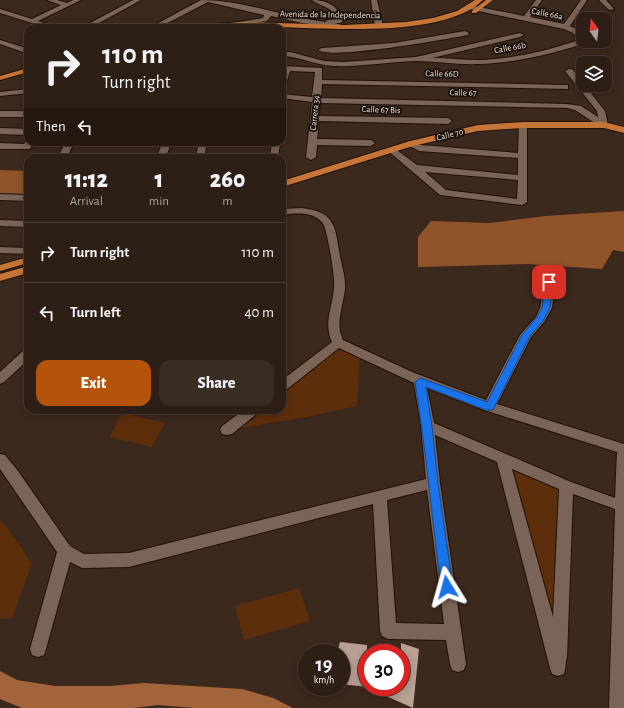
<!DOCTYPE html>
<style>
:root{--surface:#2d1f16;--page:#392c23;--text:#f1f3f6;--muted:#a7a2a1;--line:#483d35;--accent:#b45309}
body{margin:0;font-family:"Alegreya Sans",sans-serif;background:var(--page);color:var(--text);height:100vh;display:flex;flex-direction:column;font-size:15px;white-space:nowrap}
*{box-sizing:border-box;margin:0}
p{font-size:13px;color:var(--muted)}
.icon{flex:none;width:22px;height:22px;fill:none;stroke:currentColor;stroke-width:2;stroke-linecap:round;stroke-linejoin:round}
.map{position:relative;flex:1;overflow:hidden}
.panel{position:absolute;left:24px;top:154px;width:262px;height:260px;display:flex;flex-direction:column;background:var(--surface);border-radius:12px;box-shadow:0 2px 10px #0003,0 0 0 1px var(--line)}
.panel>*{flex:none}
.guide{position:absolute;left:24px;top:24px;width:262px;height:122px;border-radius:12px;box-shadow:0 2px 10px #0003,0 0 0 1px var(--line);background:#2d1f16;color:var(--text);overflow:hidden}
.needle{width:26px;rotate:345deg}
.tools{position:absolute;left:576px;top:12px;display:grid;gap:8px}
.tools a{display:grid;place-items:center;width:36px;height:36px;border-radius:8px;background:var(--surface);box-shadow:0 2px 10px #0003,0 0 0 1px var(--line);font-size:20px}
.speed{position:absolute;left:298px;top:644px;display:flex;gap:8px;font-size:20px;font-weight:700;text-align:center}
.speed>*{display:grid;place-content:center;width:52px;height:52px;border-radius:50%;background:var(--surface);box-shadow:0 2px 10px #0003,0 0 0 1px var(--line);line-height:1}
.speed small{font-size:10px;font-weight:400}
.speed .limit{border:6px solid #d22;background:#fff;color:#111}
.pin{position:absolute;display:grid;place-items:center;width:34px;height:34px;color:#fff;margin:-17px;border-radius:8px;box-shadow:0 2px 6px #0006}
.me{position:absolute;width:44px;margin:-22px;rotate:352deg;stroke-linejoin:round;filter:drop-shadow(0 0 3px #0008)}
.turn{display:flex;align-items:center;gap:14px;height:84px;padding:0 12px;font-size:18px}
.turn .icon{width:52px;height:52px;stroke-width:2.5}
.turn b{display:block;font-size:28px;line-height:34px}
.then{display:flex;align-items:center;height:38px;padding:0 12px;background:#0003;gap:8px;font-size:15px}
.eta{display:flex;justify-content:space-evenly;align-items:center;height:68px;text-align:center}
.eta b{font-size:24px;font-weight:800;line-height:28px}
.action{display:flex;gap:8px;margin-top:auto;padding:8px 12px}
.action a{flex:1;height:46px;border-radius:12px;background:var(--accent);color:#fff;font-size:16px;font-weight:800;line-height:46px;text-align:center}
.action a+a{background:var(--page);color:var(--text)}
ul{padding:0;list-style:none}
li{display:flex;align-items:center;gap:12px;height:60px;padding:0 12px;border-top:1px solid var(--line)}
li div{flex:1}
li b{display:block;font-size:15px}
li em{font-style:normal}
.map>svg:first-child{display:block}
.green{fill:#5d2e0b}
.forest{fill:#90532a}
.water{fill:#a3643b}
.building{fill:#b9a193}
.lines{fill:none;stroke-linecap:round;stroke-linejoin:round}
.minor-casing{stroke:#221107;stroke-width:2}
.major-casing{stroke:#221107;stroke-width:2}
.minor{fill:#7a6457;fill-rule:evenodd}
.major{fill:#c57537;fill-rule:evenodd}
.route{fill:#1a73e8;stroke:#114b97}
.labels{text-anchor:middle;dominant-baseline:central;stroke-width:4;stroke-linejoin:round;paint-order:stroke}
.far-street-label{font-size:9px;fill:#e7dad3;stroke:#1d140f}
</style>
<div class="map">
<svg width="624" height="708" viewBox="0 0 624 708">
<rect width="100%" height="100%" fill="#3c291e"/>
<path class="green" d="M338 343 360 354 357 406 306 417 227 430 253 410H282V387Z
M123 413 165 423 152 447 109 437Z
M503 459 566 486 558 668Z
M0 518 32 563 12 618 0 619Z
M299 588 310 621 244 640 235 606Z"/>
<path class="forest" d="M0 170 28 171V195L0 194Z
M624 211V252L613 250 602 269 528 264 418 267V237L431 221 490 223 545 216Z"/>
<path class="water" d="M0 671 17 680 55 686H110L144 683 242 689 273 698 293 708H195L158 705 133 708H22L0 699Z"/>
<path class="building" d="M340 642 367 645V687L341 684V653H337Z
M401 643 419 649 413 708 366 687H401Z"/>
<g class="lines">
<defs>
<path id="minor" d="M47 0H57L67 3 73 0H81L38 21 59 28H48L0 13V9L32 19 61 5Z
M133 0H141L90 28H81Z
M201 0C242 0 285 17 326 22L327 20 336 19C332 6 321 7 312 0 327 0 339 6 343 21L340 23H335L345 26 341 28 302 23 271 16 267 21 234 26 230 24 232 23 263 18 264 15 208 2 158 28H149Z
M371 0H377L383 26 382 28H376L375 26Z
M536 0H542L530 17 564 24 581 0H587L570 26C578 29 583 32 583 41H587L586 43C552 54 514 63 479 64 457 65 436 61 415 61 387 62 360 67 333 66 315 65 299 56 282 56V52H290L324 61 344 62 416 57 520 33 524 35 520 37 432 58C448 58 463 60 479 60 512 59 547 51 579 40L573 33 564 29 469 9 466 7 469 5 524 16Z
M599 0H606L614 9 609 10Z
M465 31 469 33 468 35C448 39 330 60 318 50L322 48 394 43Z
M0 40 26 48 27 50 23 52 0 44Z
M282 66 322 68V80L565 85H568V89L322 84 321 98 567 104 581 106 598 117 597 111 565 71 569 69H572L605 111 608 125 604 128 601 127 575 110 567 108 320 103 319 116 448 118 452 121 448 124 319 121 317 139 371 140 375 143 371 146 317 145 316 157 311 160 306 157 312 102 282 98V94L312 97 315 72 290 71 286 84 282 86Z
M28 89V93L0 96V92Z
M0 111H28V117H0Z
M523 122 527 125V202L522 205 440 195 387 150 391 147 394 148 417 165 518 175V158L419 151 406 144 410 141 421 145 518 153 519 125ZM425 172 518 180 517 199 446 190Z
M0 128 28 129V135L0 134Z
M27 140 28 142H34L30 149H0V143L24 144Z
M66 142H74L67 158H57Z
M163 142H171L166 158H156Z
M199 142H207L204 158H198L196 156Z
M272 142H280L278 158H272L270 156Z
M0 194 28 195V201L0 200Z
M302 208C336 212 335 227 340 256 342 267 346 278 345 289 343 307 335 324 343 340L412 372 486 400 520 335 536 317 540 308 546 277 547 275H555L556 277 552 308 544 322 531 337 497 404 624 444V708H609L615 509 573 494 567 657C565 663 566 668 564 674L558 676 552 674 550 668 497 462 435 435 440 483 466 664 464 670 458 672 452 670 450 664 446 640 388 639 382 636 380 631 373 504 129 567 82 568 70 562 46 649 44 655 38 657 32 655 30 649 57 552 0 469V454L5 455 18 471 70 546 84 554 129 553 426 479 421 426 414 383 339 348 286 390 282 392V380L332 342C323 323 333 306 334 287 335 274 328 237 324 225 315 211 296 213 282 215V209ZM427 388 484 410 617 452 615 498 571 482 434 423ZM512 469 559 489 553 617ZM427 490 444 624 396 623 387 500Z
M0 220 28 221V227L0 226Z
M0 247 28 248V254L0 253Z
M28 349V360L4 382 0 384V372L24 350Z
M244 410H259L258 413 232 434 227 435 222 434 220 430 222 426Z"/>
<path id="major" d="M475 0H483C442 41 311 27 255 26 232 25 209 28 185 28L186 26 243 22 344 25 406 22 433 18 457 11Z
M486 0H493L476 13H472V11Z
M28 68V72L0 80V76Z
M523 122H604L624 127V133L604 128H523L478 131 413 146 282 187V181L410 141 478 125Z
M28 257V263L0 271V265Z
M28 266V273L0 281V274Z"/>
</defs>
<use href="#minor" class="minor-casing"/>
<use href="#major" class="major-casing"/>
<use href="#minor" class="minor"/>
<use href="#major" class="major"/>
</g>
<path class="route" d="M546 280H549L553 282 550 308 543 321 530 336 493 410H486L426 387 432 426 438 483 453 587 451 591 447 592 443 591 441 587C432 519 426 450 415 382L420 378 487 402 522 335 537 317 542 308Z"/>
<g class="labels">
<g class="far-street-label">
<text transform="translate(547 14) rotate(11)">Calle 66a</text>
<text transform="translate(330 15) rotate(1)">Avenida de la Independencia</text>
<text transform="translate(510 48) rotate(-10)">Calle 66b</text>
<text transform="translate(442 74) rotate(1)">Calle 66D</text>
<text transform="translate(463 93) rotate(1)">Calle 67</text>
<text transform="translate(381 110) rotate(2)">Calle 67 Bis</text>
<text transform="translate(315 113) rotate(-84)">Carrera 34</text>
<text transform="translate(450 135) rotate(-14)">Calle 70</text>
</g>
</g>
</svg>
<div class="tools">
<a><svg class="needle" viewBox="-14 -14 28 28"><path d="M0-13l5 13h-10z" fill="#e53935"/><path d="M0 13l5-13h-10z" fill="#a7a2a1"/></svg></a>
<a><svg class="icon" aria-label="layers" viewBox="0 0 24 24"><path d="M12 4l9 5-9 5-9-5zM3 14l9 5 9-5"/></svg></a>
</div>
<div class="speed"><div>19<small>km/h</small></div><div class="limit">30</div></div>
<div class="pin" style="left:549px;top:282px;background:#d93025"><svg class="icon" aria-label="arrive" viewBox="0 0 24 24"><path d="M6 21V4h12l-3 4 3 4H6"/></svg></div>
<svg class="me" style="left:447px;top:587px" viewBox="-20 -20 40 40"><path d="M0-17L14 15 0 8-14 15z" fill="#1a73e8" stroke="#fff" stroke-width="4"/></svg>
<div class="guide">
<div class="turn"><svg class="icon" aria-label="right" viewBox="0 0 24 24"><path d="M7 20v-9h11M14 6l5 5-5 5"/></svg><div><b>110 m</b>Turn right</div></div>
<div class="then">Then<svg class="icon" aria-label="left" viewBox="0 0 24 24"><path d="M17 20v-9H6M10 6l-5 5 5 5"/></svg></div>
</div>
<section class="panel">
<div class="eta">
<div><b>11:12</b><p>Arrival</p></div>
<div><b>1</b><p>min</p></div>
<div><b>260</b><p>m</p></div>
</div>
<ul>
<li><svg class="icon" aria-label="right" viewBox="0 0 24 24"><path d="M7 20v-9h11M14 6l5 5-5 5"/></svg><div><b>Turn right</b></div><em>110 m</em></li>
<li><svg class="icon" aria-label="left" viewBox="0 0 24 24"><path d="M17 20v-9H6M10 6l-5 5 5 5"/></svg><div><b>Turn left</b></div><em>40 m</em></li>
</ul>
<div class="action"><a>Exit</a><a>Share</a></div>
</section>
</div>
